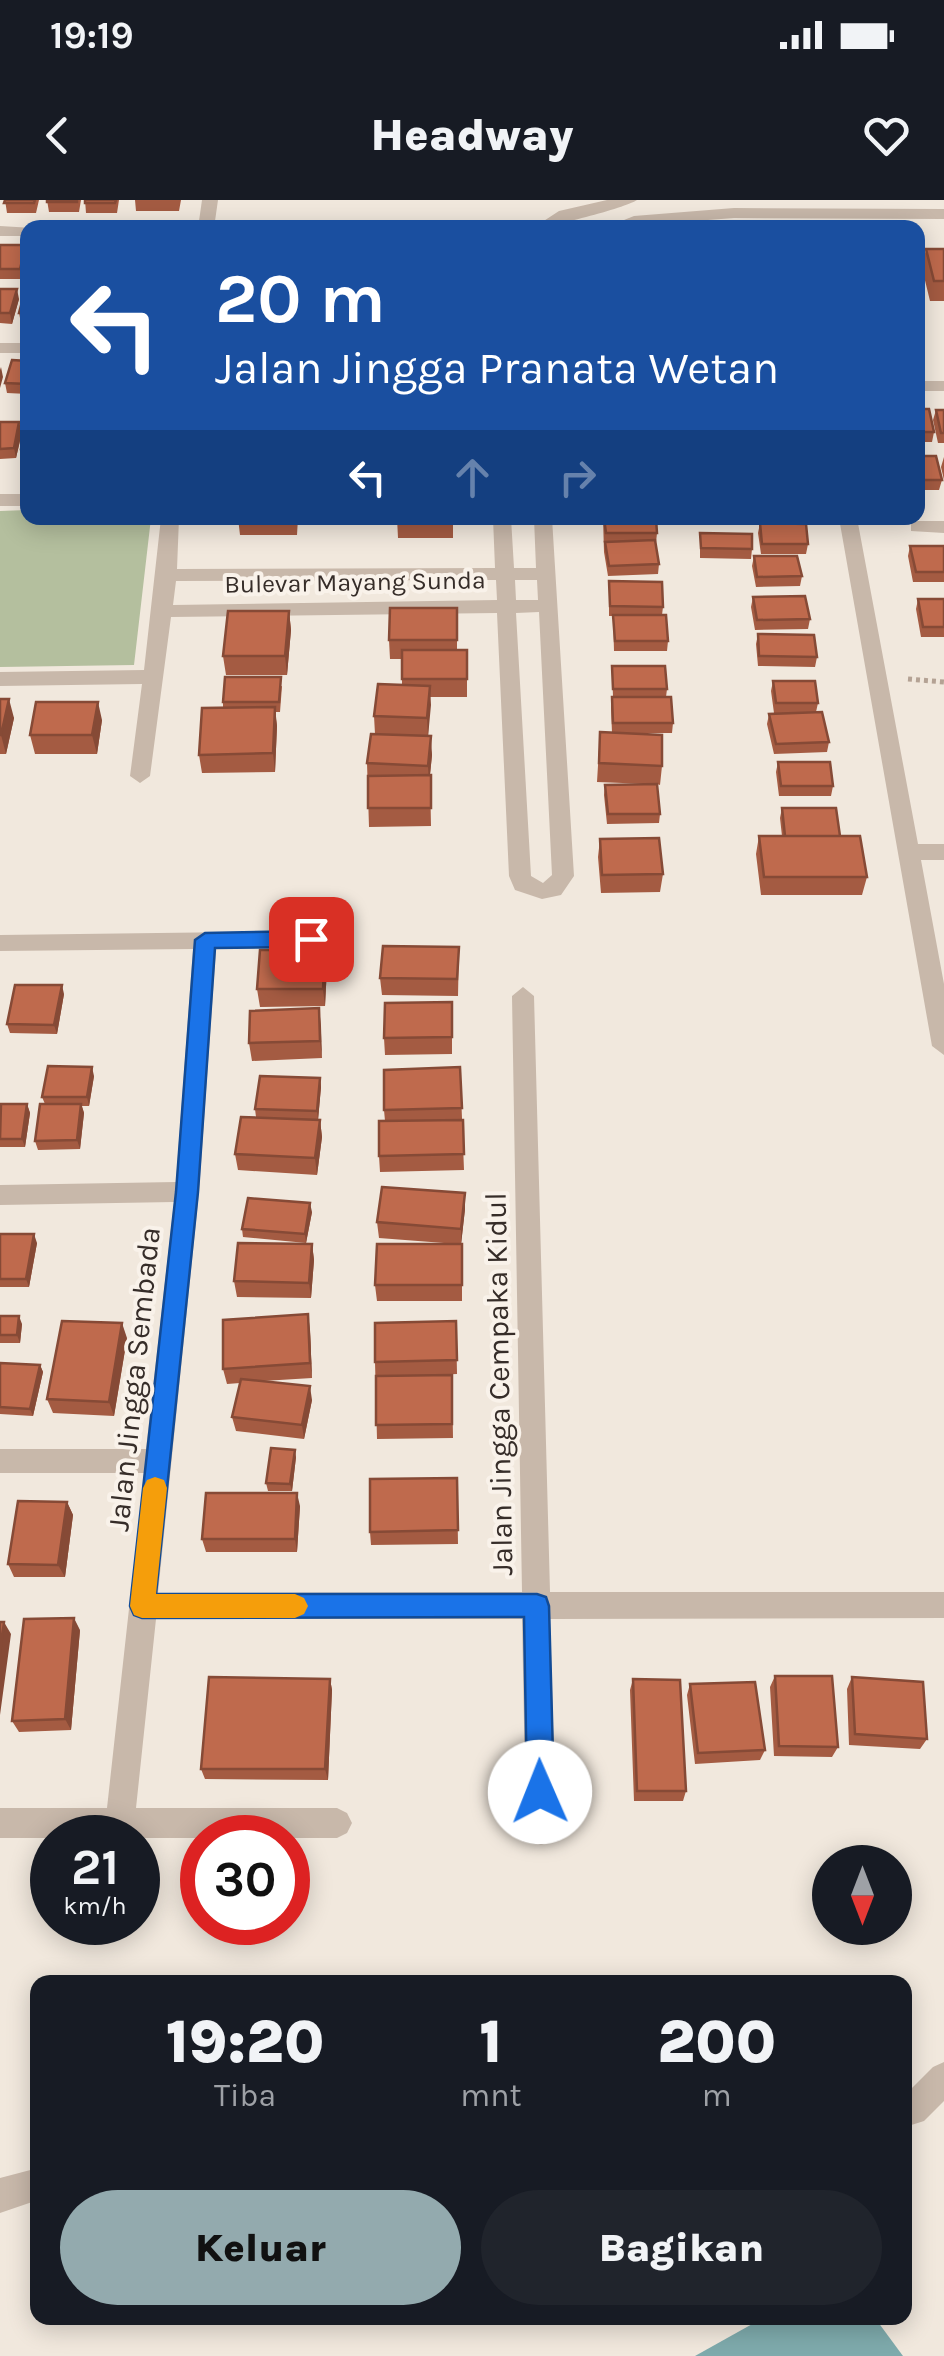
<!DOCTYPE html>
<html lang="id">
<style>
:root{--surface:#171b24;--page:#20242c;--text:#f1f3f6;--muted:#9ea1a6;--accent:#93aaae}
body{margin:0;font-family:Karla,sans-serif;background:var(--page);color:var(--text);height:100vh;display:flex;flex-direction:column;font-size:38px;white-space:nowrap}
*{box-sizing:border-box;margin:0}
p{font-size:32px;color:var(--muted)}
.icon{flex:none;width:55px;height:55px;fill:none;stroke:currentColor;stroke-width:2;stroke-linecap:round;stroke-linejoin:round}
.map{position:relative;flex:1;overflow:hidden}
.details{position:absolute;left:30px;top:1775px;width:882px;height:350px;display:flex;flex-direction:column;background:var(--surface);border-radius:20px;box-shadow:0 5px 25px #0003}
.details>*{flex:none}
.hud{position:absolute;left:20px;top:20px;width:905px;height:305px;border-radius:20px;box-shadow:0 5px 25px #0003;background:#1a4fa0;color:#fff;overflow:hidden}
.needle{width:65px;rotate:180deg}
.fabs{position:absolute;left:812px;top:1645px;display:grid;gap:20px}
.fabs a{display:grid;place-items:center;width:100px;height:100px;border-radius:50%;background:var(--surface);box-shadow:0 5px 25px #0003;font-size:50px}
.speed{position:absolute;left:30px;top:1615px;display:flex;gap:20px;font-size:50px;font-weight:700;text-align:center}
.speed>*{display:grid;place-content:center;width:130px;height:130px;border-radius:50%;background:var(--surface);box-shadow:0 5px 25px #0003;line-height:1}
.speed small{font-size:25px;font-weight:400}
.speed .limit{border:15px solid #d22;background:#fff;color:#111}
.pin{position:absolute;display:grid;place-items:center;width:85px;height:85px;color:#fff;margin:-42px;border-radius:20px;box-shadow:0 5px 15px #0006}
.me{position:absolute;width:110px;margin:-55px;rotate:359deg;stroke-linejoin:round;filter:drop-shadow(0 0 8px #0008)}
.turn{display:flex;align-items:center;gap:35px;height:210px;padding:0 30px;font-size:45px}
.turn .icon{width:130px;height:130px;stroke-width:2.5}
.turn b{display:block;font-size:70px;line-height:85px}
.lanes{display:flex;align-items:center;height:95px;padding:0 30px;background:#0003;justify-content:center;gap:50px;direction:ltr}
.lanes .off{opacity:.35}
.eta{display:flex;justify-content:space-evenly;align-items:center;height:170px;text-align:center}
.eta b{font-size:60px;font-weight:800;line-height:70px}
.primary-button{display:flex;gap:20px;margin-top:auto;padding:20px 30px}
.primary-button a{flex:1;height:115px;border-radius:60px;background:var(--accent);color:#111;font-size:40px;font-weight:800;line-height:115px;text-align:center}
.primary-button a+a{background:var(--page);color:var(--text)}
.status{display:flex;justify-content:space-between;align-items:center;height:70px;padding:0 50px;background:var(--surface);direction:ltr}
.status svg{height:28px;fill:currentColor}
header{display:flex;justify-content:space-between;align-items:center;height:130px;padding:0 30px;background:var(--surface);font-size:45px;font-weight:800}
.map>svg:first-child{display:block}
.green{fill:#b4bf9e}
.water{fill:#7eaaac}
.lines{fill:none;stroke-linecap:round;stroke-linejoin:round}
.path{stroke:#b4a294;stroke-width:5;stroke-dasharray:4 4;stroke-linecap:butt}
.street{fill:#c8b8aa;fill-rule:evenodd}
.wall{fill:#a45b42}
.shaded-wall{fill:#864a36}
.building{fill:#bf6a4d;stroke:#864a36;stroke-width:2.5}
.route{fill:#1a73e8;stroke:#114b97;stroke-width:2.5}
.slow{fill:#f59e0b}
.labels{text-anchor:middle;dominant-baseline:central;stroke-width:8;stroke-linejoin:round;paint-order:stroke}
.far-street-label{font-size:25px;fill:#362d29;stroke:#f9f2ea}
.street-label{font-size:30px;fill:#362d29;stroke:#f9f2ea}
</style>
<div class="status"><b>19:19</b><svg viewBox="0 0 49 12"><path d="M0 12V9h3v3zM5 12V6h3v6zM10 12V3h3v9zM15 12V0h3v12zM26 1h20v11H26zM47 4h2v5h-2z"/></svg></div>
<header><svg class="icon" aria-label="back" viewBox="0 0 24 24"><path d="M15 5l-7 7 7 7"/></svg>Headway<svg class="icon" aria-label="heart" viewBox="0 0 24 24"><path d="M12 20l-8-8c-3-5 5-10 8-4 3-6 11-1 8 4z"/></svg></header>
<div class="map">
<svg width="944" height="2156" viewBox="0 0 944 2156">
<rect width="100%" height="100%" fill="#f1e8dd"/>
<path class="green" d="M27 310 28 318H151L134 465 0 467V311Z"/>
<path class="water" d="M763 2118H875L903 2156H695Z"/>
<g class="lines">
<path class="path" d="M908 479 944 482"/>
<path class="street" d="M202 0H218L214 28H198Z
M607 0H637C625 8 548 28 533 28L559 11Z
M734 8 944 9V19L734 18 604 28 634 16Z
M0 26 33 28H28V36H0Z
M0 143H28V153H0Z
M918 181H944V191H918Z
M0 294H28V306H0Z
M161 318H179L177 369 495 368 493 318H511L514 368H536L534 318H552L574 676 561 695 542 699 515 690 509 676 497 413 171 417 150 576 140 583 130 576 142 484 0 486V472L144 470ZM496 380 497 400 173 405 176 381ZM515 380H537L538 400H516ZM539 412 552 675 543 683 531 676 516 413Z
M839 318H857L918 644H944V660H921L944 784V855L932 846Z
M918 321H944V333L911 331V323Z
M311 731 322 739 311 747 216 749 199 992 158 1393 522 1392 512 796 523 787 534 796 550 1392H944V1418L550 1419 556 1630 552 1641 541 1645 530 1641 526 1630 522 1419H156L136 1608H337L347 1613 352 1623 347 1633 337 1638H0V1608H107L144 1273H0V1249H146L174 1002 0 1005V985L176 982 193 749 0 751V735Z
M944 1862V1901L924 1921 905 1927V1895L933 1867Z
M38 1968V2000L0 2013V1978Z"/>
</g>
<path class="wall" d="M5 0H39L36 13H7Z
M47 0H81L79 12H49Z
M85 0H119L117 13H86Z
M135 0H181L179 11H136Z
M0 45 28 53 22 79H0Z
M926 49H944V101H930L922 68Z
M28 87V123H21L19 113Z
M0 89 19 99 12 124 0 123Z
M28 161V194L7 193 5 183Z
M918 209 934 232 932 242H918Z
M936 210H944V243H938L933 220Z
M0 222 22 232 16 258 0 259Z
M28 222V259H23L21 249Z
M918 256 942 280 939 290H918Z
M944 257V280L941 267Z
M238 318H298L297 335H240Z
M397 318H453V338H398Z
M603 318H656L657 333 656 343 659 364 658 374 608 376 604 352Z
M762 318H801V319H762Z
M760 323 808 344 806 354H761L758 333Z
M700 333 752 349 751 359 700 358Z
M910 346H944V382H913L908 356Z
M754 356 802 376 800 386 756 387 752 366Z
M609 381 663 407 662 415 668 441 667 451H614L613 416H609Z
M753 397 810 419 808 429 755 430 751 407Z
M918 399H944V437H921L916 409Z
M457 408V450H467V497H430L428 536 432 555 430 575 431 626 369 627 367 563 375 534 374 516 402 485V459H390L389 440Z
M289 411 291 430 287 475H226L223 456Z
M758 434 817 457 815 467 758 466 756 444Z
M612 466 667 489 666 497 673 523 672 533H617L662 566 660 585 657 584 660 614 659 623 607 624 604 595 605 585 648 584 597 582 600 532 612 533 611 507 613 497Z
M773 481 818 503 816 512 829 542 827 552 774 554 767 524 769 514 809 513H774L771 491Z
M282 486 280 512H275L277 526 275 572 202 573 199 555 223 508V502Z
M0 499 14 518 6 554H0Z
M102 520 97 554H35L30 535Z
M778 562 833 586 831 596H779L776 572Z
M782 608 840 636 867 677 862 695H761L756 654 759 636H782L780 618Z
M600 639 663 674 660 692 601 693 598 657Z
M459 747 458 796 382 795 380 778Z
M325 750 327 767 325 806 260 807 257 789Z
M64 794 57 834 10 833 7 824Z
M452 802V854L385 855 384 838Z
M319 808 322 858 252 861 249 843Z
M460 867 464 970 380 972 379 956 385 921 384 910Z
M94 876 89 906H82L84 913 80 949 38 950 35 941 45 904 42 897Z
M320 878 321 887 318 920H320L322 937 317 975 238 970 235 954 256 917 255 909Z
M27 904 30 913 25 947H0V913Z
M465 1009 461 1044H462V1101H377L375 1085 457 1044 379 1038 377 1022Z
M312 1012 306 1043 243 1037 242 1029Z
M0 1034 37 1043 29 1087H0Z
M312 1044 314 1060 311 1098 237 1097 234 1081Z
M0 1116 22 1124 20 1143H0Z
M456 1121 457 1174 409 1176 452 1175 453 1238 377 1239 375 1162Z
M310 1130 312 1178 263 1181 312 1200 304 1239 236 1231 232 1217 240 1183 227 1184 223 1169Z
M127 1138 114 1216 53 1213 47 1199Z
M0 1163 40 1165 43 1172 33 1216 0 1214Z
M296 1257 292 1291H268L266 1283Z
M457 1278 458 1344 371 1345 370 1332Z
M67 1302 73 1315 65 1377H14L8 1364Z
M300 1306 297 1352H206L202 1339Z
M80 1430 71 1530 19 1532 12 1521Z
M775 1476 838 1547 832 1557 774 1556 770 1487Z
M852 1477 927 1539 920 1549 849 1545 847 1489Z
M330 1479 332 1490 328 1580 205 1579 201 1569Z
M633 1479 686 1591 683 1601H634L630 1490Z
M690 1484 765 1550 760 1560 695 1564 687 1495Z"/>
<path class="shaded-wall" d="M26 45 28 57 22 79 20 69Z
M17 89 19 99 12 124 10 113Z
M1 167 3 177 0 188V170Z
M19 222 22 232 16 258 14 248Z
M289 411 291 430 287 475 285 456Z
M430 486 431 505 428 537 427 518Z
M9 499 14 518 6 554 1 535Z
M98 502 102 520 97 554 92 535Z
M275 507 277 526 275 572 273 553Z
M431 536 432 555 429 584 428 566Z
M325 750 327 767 325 806 323 789Z
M62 785 64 794 57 834 54 825Z
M319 808 321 826 322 858 320 841Z
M92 867 94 876 89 906 87 897Z
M320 878 321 887 318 920 317 911Z
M27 904 30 913 25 947 22 939Z
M81 904 84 913 80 949 77 940Z
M320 920 322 937 317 975 315 958Z
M465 993V1009L461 1045V1029Z
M310 1003 312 1012 306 1043 305 1034Z
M34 1034 37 1043 29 1087 26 1079Z
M312 1044 314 1060 311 1098 309 1083Z
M308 1114 310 1130 312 1178 310 1163Z
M19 1116 22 1124 20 1143 17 1135Z
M122 1123 127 1138 114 1216 109 1202Z
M40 1165 43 1172 33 1216 30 1209Z
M310 1186 312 1200 304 1239 302 1225Z
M295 1250 296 1257 292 1291 290 1284Z
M297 1293 300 1306 297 1352 295 1339Z
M67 1302 73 1315 65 1377 58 1365Z
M74 1418 80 1430 71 1530 65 1519Z
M4 1422 11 1434 0 1515V1453Z
M330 1479 332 1490 328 1580 325 1569Z"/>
<path class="building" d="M5 0H35L34 3H4Z
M47 0H77V2H47Z
M85 0H116L115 3H85Z
M126 26 173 27 126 28Z
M0 45H26L20 69H0Z
M926 49H944V81H934Z
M26 87H28V113H19Z
M0 89H17L10 113H0Z
M12 160 28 161V184L5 183Z
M918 209H929L934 232H918Z
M936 210H944V233H941Z
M0 222H19L14 248 0 249Z
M26 222 28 249H21Z
M918 256H936L942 280H918Z
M397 318H453V319H397Z
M604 318H656L657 333H606Z
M760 323 806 324 808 344H762Z
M700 333 752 334V349L701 348Z
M655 340 659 364 609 366 605 342Z
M910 346H944V372H916Z
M754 356H797L802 376 757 377Z
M609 381 662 382 663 407 610 406Z
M805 396 810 419 757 420 753 397Z
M918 399H944V427H923Z
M390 408H457V440H389Z
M228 411H289L285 456H223Z
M613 415H666L668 441H615Z
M758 434 814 435 817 457 759 456Z
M402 450H467V479H402Z
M612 466H665L667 489H613Z
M225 477H281L279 502H223Z
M773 481H815L818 503H776Z
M378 484 430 486 427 518 374 516Z
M612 497H671L673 523H613Z
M0 499H9L1 535H0Z
M36 502H98L92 535H30Z
M275 507 273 553 199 555 202 508Z
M822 512 829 542 776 544 769 514Z
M600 532 662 535V566L599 563Z
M371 534 431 536 428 566 367 563Z
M778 562H830L833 586H781Z
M431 575V608H368V576Z
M657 584 660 614H608L605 585Z
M782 608H836L840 636H785Z
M759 636H860L867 677H764Z
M659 638 663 674 602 675 600 639Z
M383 746 459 747 457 779 380 778Z
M260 750H325L323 789H257Z
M15 785H62L54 825 7 824Z
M452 802V837L384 838 385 803Z
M319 808 320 841 249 843 250 811Z
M48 866 92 867 87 897H42Z
M460 867 462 908 384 910V870Z
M260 876 320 878 317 911 255 909Z
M1 904H27L22 939H0Z
M40 904H81L77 940 35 941Z
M241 917 320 920 315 958 235 954Z
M463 920 464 954 379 956V921Z
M382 987 465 993 461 1029 377 1022Z
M248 998 310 1003 305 1034 242 1029Z
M0 1034H34L26 1079H0Z
M238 1043 312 1044 309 1083 234 1081Z
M377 1044H462V1085H375Z
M308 1114 310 1163 223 1169V1120Z
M0 1116H19L17 1135H0Z
M62 1121 122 1123 109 1202 47 1199Z
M456 1121 457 1160 375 1162V1123Z
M0 1163 40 1165 30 1209 0 1207Z
M452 1175V1224L376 1225V1176Z
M241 1179 310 1186 302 1225 232 1217Z
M271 1248 295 1250 290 1284 266 1283Z
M457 1278 458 1330 370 1332V1279Z
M206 1293H297L295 1339H202Z
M18 1301 67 1302 58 1365 8 1364Z
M74 1418 65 1519 12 1521 24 1419Z
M0 1422H4L0 1453Z
M775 1476H832L838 1547 779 1546Z
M209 1477 330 1479 325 1569H201Z
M852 1477 923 1482 927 1539 855 1534Z
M633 1479 680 1480 686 1591H637Z
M755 1482 765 1550 698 1553 690 1484Z"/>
<path class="route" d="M311 731 321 739 311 747 215 748 198 992 156 1394H537L546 1397 549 1406 554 1592 550 1602 540 1606 531 1602 527 1592 524 1417 142 1418 134 1415 130 1406 176 992 195 740 205 733Z"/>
<path class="slow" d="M155 1277 164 1280 167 1288 156 1394H295L304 1398 308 1406 304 1414 295 1418H142L134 1415 130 1406 143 1288 147 1280Z"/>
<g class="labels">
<g class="far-street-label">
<text transform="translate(355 382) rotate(-1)">Bulevar Mayang Sunda</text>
</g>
<g class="street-label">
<text transform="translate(134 1179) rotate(-84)">Jalan Jingga Sembada</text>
<text transform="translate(499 1184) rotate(-91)">Jalan Jingga Cempaka Kidul</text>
</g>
</g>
</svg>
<div class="fabs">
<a><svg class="needle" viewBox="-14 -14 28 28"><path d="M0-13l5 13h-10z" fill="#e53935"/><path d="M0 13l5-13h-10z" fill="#9ea1a6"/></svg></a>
</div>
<div class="speed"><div>21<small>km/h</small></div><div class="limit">30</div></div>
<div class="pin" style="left:311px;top:739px;background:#d93025"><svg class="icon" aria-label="arrive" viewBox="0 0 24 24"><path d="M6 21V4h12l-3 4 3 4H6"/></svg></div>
<svg class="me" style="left:540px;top:1592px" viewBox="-20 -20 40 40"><circle r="19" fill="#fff"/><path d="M0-13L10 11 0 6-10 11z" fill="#1a73e8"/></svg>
<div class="hud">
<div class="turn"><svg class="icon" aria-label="left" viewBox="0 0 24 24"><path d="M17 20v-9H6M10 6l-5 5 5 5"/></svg><div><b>20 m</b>Jalan Jingga Pranata Wetan</div></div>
<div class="lanes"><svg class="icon" aria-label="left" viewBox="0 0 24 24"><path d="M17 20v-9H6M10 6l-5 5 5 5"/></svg><svg class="icon off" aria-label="ahead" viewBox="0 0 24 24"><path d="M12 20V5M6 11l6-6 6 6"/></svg><svg class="icon off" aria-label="right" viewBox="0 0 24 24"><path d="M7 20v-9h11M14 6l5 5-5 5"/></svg></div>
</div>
<section class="details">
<div class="eta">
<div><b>19:20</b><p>Tiba</p></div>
<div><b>1</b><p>mnt</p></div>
<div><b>200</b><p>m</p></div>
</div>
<div class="primary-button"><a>Keluar</a><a>Bagikan</a></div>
</section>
</div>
